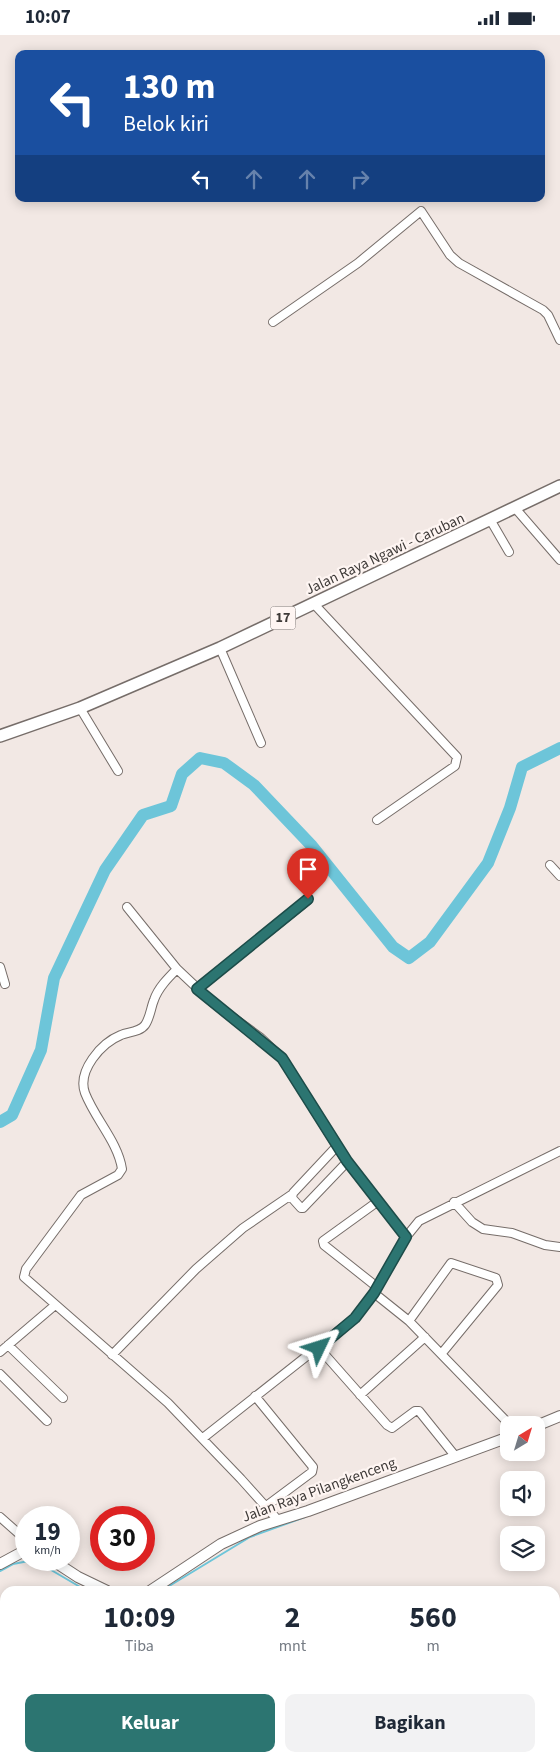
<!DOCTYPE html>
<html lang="id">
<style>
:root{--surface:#fff;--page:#f2f2f3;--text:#1f2937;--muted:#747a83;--accent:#2c7571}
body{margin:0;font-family:"Source Sans 3",sans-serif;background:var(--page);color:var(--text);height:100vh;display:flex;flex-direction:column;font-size:19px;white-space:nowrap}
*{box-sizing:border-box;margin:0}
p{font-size:16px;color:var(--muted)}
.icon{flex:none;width:28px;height:28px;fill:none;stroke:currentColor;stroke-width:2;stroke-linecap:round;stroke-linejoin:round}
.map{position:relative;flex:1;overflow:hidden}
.drawer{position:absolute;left:0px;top:1551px;width:560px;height:176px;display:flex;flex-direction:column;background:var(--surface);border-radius:15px 15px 0 0;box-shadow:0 2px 12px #0003}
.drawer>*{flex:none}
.hud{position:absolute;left:15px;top:15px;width:530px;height:152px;border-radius:10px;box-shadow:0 2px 12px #0003;background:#1a4fa0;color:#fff;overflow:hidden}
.needle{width:32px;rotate:38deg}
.fabs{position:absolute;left:500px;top:1381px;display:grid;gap:10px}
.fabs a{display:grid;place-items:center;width:45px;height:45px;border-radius:10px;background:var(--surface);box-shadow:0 2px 12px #0003;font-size:25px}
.speed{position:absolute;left:15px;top:1471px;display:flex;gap:10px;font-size:25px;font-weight:700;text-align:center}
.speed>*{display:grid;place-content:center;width:65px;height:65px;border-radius:50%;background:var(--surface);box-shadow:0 2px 12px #0003;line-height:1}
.speed small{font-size:12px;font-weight:400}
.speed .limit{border:8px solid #d22;background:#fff;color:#111}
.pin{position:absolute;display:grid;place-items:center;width:42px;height:42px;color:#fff;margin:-51px -21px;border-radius:50% 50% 50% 0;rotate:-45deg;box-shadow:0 0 5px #0007}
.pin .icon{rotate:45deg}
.me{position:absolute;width:55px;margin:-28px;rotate:49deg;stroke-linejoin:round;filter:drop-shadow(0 0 4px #0008)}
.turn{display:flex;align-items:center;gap:18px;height:105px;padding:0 25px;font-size:22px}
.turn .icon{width:65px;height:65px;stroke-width:2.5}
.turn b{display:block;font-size:35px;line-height:42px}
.lanes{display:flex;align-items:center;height:48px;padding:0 25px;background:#0003;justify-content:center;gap:25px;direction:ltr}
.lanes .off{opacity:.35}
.eta{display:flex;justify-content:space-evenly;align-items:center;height:85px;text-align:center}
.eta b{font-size:30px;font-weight:700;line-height:35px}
.button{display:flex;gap:10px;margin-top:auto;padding:10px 25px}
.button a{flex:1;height:58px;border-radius:10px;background:var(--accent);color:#fff;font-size:20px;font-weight:700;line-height:58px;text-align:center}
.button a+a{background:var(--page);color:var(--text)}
.status{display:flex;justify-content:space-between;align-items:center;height:35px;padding:0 25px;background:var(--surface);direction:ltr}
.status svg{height:14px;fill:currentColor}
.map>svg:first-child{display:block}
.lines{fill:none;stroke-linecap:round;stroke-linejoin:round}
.stream{stroke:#6dc5d9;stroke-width:2}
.river{stroke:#6dc5d9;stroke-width:12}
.minor-casing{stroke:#766d69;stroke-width:10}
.major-casing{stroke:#766d69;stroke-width:12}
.highway-casing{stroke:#766d69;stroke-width:14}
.minor{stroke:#fff;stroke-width:8}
.major{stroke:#fff;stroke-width:10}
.highway{stroke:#fff;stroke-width:11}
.route-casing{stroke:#1d4c49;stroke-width:12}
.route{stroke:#2c7571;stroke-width:9}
.labels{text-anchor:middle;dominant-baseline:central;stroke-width:4.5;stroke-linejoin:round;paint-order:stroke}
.shield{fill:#fef5f2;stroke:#787270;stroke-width:1}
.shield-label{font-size:14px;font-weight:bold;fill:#3e3a38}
.street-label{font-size:15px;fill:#3e3a38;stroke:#fef5f2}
</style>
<div class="status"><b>10:07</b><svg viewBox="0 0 49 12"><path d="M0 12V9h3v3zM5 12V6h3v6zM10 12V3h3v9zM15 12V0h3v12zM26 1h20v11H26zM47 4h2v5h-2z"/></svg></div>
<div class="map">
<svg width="560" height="1727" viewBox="0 0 560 1727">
<rect width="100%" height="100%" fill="#f2e8e4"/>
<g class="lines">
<path class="stream" d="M0 1536 13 1529 34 1525 87 1556
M161 1556 250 1502 305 1482"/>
<path class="river" d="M0 1087 12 1080 41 1015 54 943 105 835 143 780 171 771 182 739 200 723 224 728 254 750 312 811 393 912 409 923 430 907 488 828 510 773 522 732 560 713"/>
<defs>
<path id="minor" d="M273 287 358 228 421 176 450 220 459 228 543 275 548 280 560 305
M515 473 560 525
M491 486 509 517
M314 569 457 722 455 731 377 785
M220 613 261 708
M80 673 118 736
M550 830 560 841
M127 872 177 934 212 967 261 1003 282 1023 347 1127 406 1202
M0 932 5 949
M177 934C168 943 158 953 154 965 151 972 150 983 145 990 140 997 128 997 121 1000 101 1008 77 1036 85 1058 95 1084 118 1107 122 1134L118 1140 81 1160 26 1234 24 1242 168 1368 241 1444 277 1484
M197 954 308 865
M337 1111 293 1158 292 1163 301 1173H303L347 1127
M454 1167 472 1187 483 1194 512 1198 545 1210 560 1212
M377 1252 324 1210 323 1206 377 1167
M374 1258 409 1286 510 1390
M409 1286 451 1228 496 1243 498 1250 442 1318
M8 1310 63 1363
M319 1313 387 1390 392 1393 415 1376H419L456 1422
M0 1317 54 1271
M112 1320 196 1234 243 1193 291 1160
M0 1339 47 1386
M360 1360 425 1302
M255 1361 313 1432 312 1437 265 1472
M203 1403 355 1283 374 1258 406 1202 419 1186 560 1116
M0 1482 26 1505"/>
<path id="major" d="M536 1391 560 1381
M52 1525 78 1542 107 1556
M0 1529 26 1515
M150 1556 221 1509 260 1491 308 1476 509 1402"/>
<path id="highway" d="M0 701 80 673 220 613 560 451"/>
</defs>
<use href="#minor" class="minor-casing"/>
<use href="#major" class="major-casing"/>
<use href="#highway" class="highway-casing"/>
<use href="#minor" class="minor"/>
<use href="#major" class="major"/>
<use href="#highway" class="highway"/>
</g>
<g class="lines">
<defs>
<path id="route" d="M308 864 197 954 282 1023 347 1126 406 1202 374 1258 355 1283 319 1313"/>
</defs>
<use href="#route" class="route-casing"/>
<use href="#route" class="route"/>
</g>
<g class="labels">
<rect class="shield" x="270.5" y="571.5" width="25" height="23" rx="4"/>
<g class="shield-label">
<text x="283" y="583">17</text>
</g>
<g class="street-label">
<text transform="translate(385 519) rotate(-25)">Jalan Raya Ngawi - Caruban</text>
<text transform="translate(319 1455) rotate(-20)">Jalan Raya Pilangkenceng</text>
</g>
</g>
</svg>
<div class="fabs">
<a><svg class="needle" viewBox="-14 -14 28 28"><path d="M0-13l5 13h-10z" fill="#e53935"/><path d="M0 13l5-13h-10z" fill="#747a83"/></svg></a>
<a><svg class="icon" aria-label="sound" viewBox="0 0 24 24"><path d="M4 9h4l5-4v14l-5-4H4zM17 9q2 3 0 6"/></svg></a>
<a><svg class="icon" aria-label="layers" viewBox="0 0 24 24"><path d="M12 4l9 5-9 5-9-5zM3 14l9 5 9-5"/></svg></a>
</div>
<div class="speed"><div>19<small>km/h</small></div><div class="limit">30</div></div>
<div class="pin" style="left:308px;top:864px;background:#d93025"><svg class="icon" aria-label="arrive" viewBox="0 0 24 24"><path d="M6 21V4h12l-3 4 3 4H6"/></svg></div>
<svg class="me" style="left:319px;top:1313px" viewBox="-20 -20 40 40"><path d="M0-17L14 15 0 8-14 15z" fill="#2c7571" stroke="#fff" stroke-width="4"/></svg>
<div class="hud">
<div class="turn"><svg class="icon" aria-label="left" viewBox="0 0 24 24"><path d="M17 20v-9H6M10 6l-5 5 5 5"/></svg><div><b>130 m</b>Belok kiri</div></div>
<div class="lanes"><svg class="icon" aria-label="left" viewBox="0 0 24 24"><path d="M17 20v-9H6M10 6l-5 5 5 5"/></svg><svg class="icon off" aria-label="ahead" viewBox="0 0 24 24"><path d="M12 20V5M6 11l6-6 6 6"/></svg><svg class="icon off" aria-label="ahead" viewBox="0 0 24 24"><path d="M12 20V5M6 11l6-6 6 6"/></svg><svg class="icon off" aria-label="right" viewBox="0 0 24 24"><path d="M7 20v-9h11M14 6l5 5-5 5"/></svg></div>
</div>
<section class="drawer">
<div class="eta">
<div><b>10:09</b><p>Tiba</p></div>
<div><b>2</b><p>mnt</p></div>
<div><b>560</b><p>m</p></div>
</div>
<div class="button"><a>Keluar</a><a>Bagikan</a></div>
</section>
</div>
